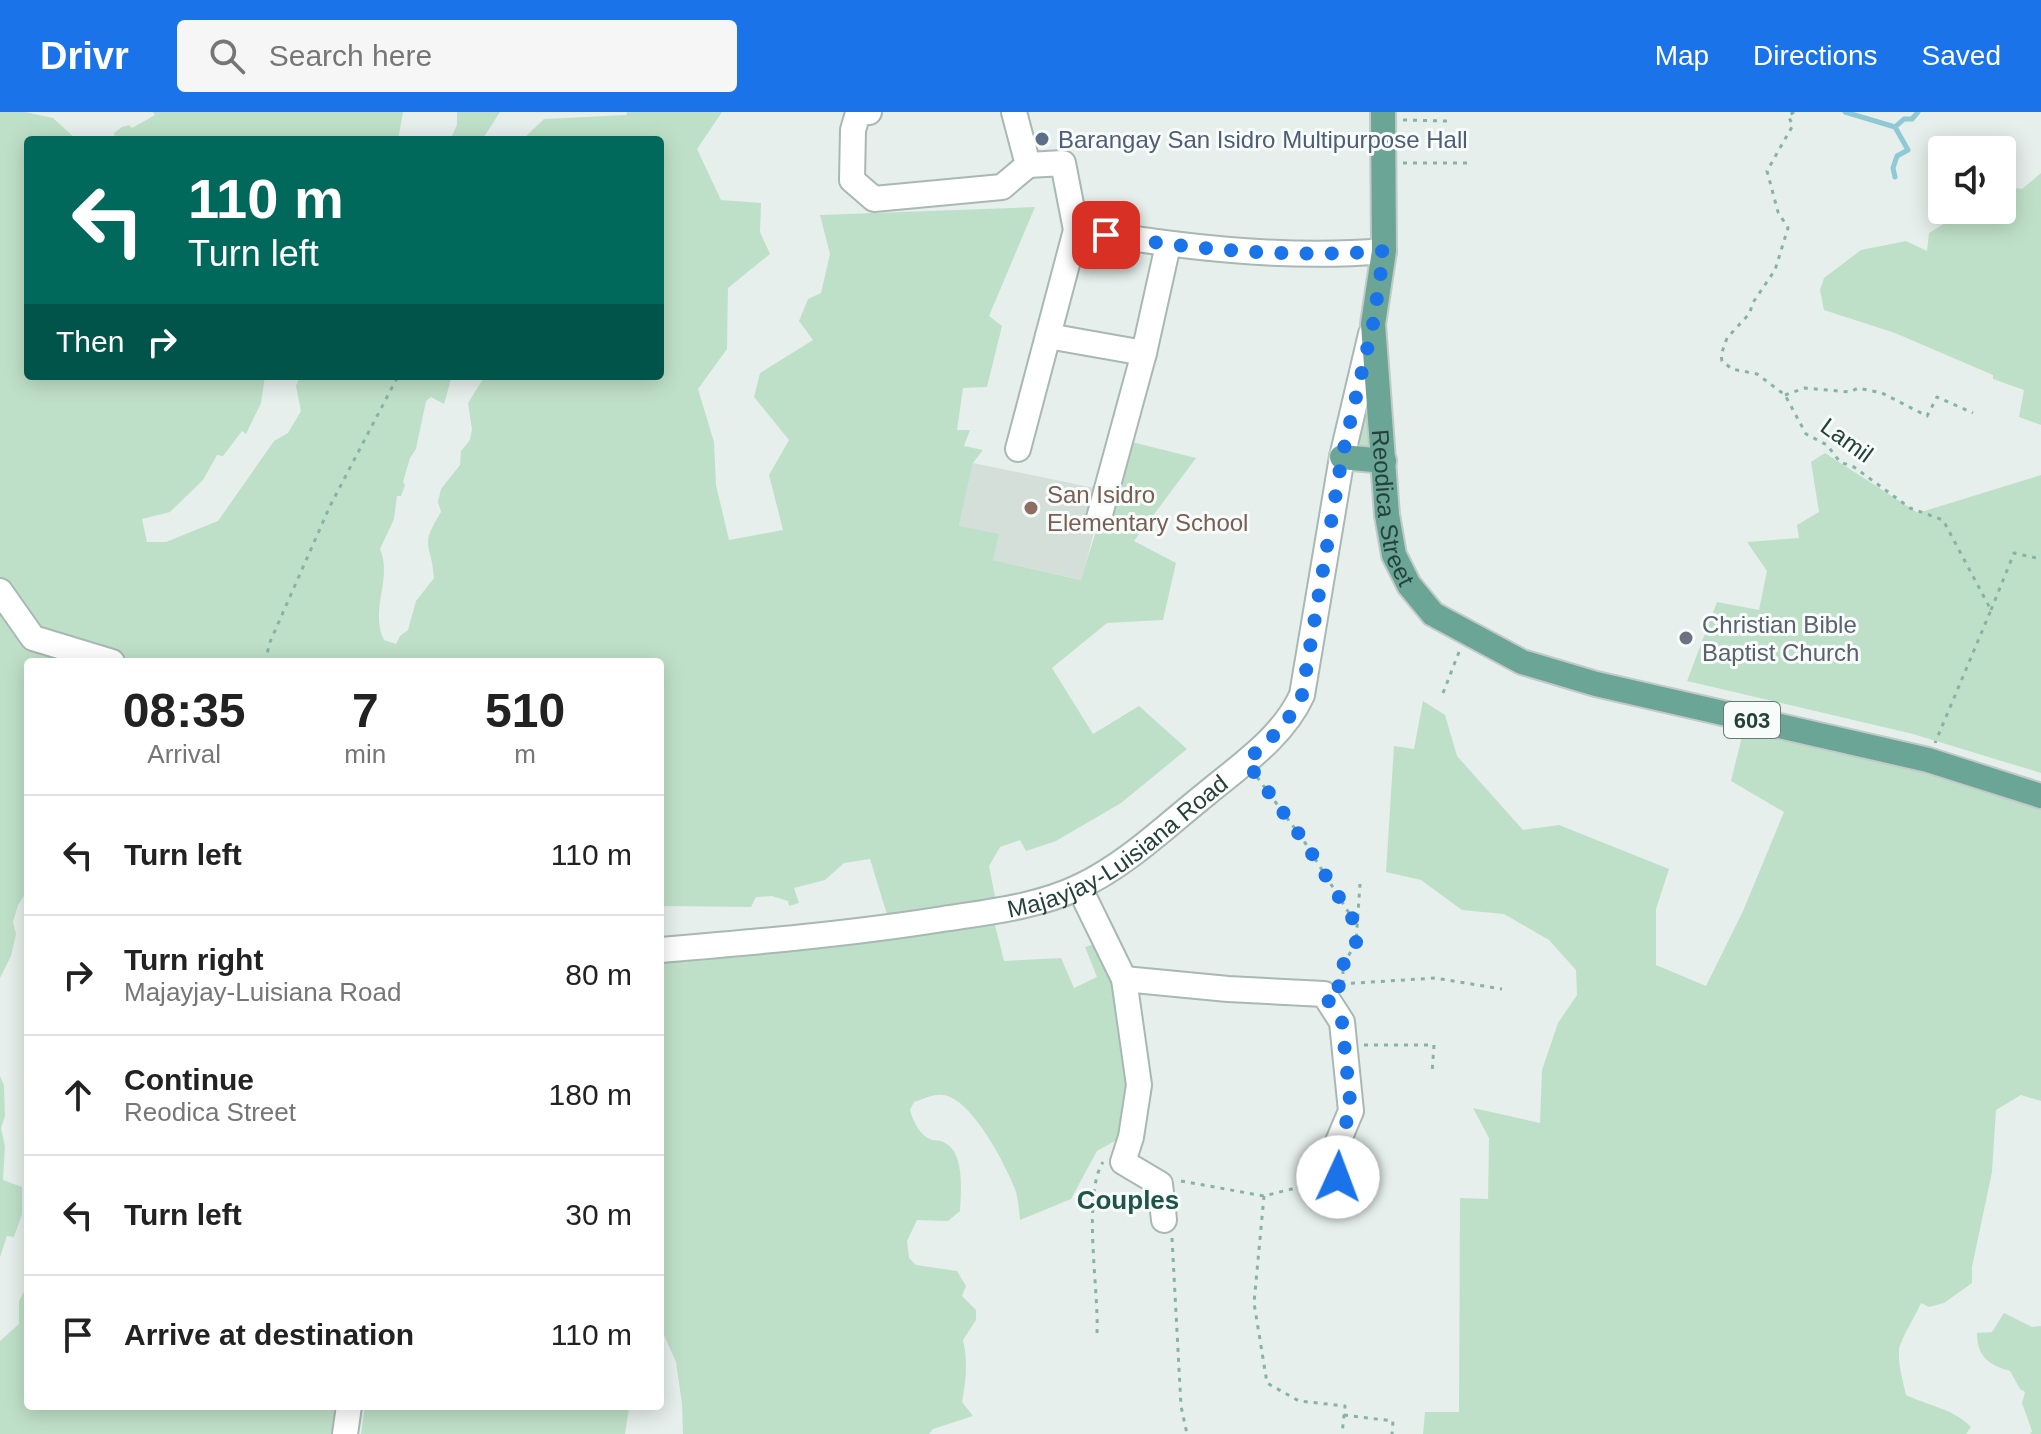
<!DOCTYPE html>
<style>
:root{--surface:#fff;--page:#f6f6f6;--text:#222;--muted:#767676;--line:#e0e0e0;--accent:#1a73e8}
body{margin:0;font-family:Helvetica,sans-serif;background:var(--page);color:var(--text);height:100vh;display:flex;flex-direction:column;font-size:30px;white-space:nowrap}
*{box-sizing:border-box;margin:0}
p{font-size:26px;color:var(--muted)}
.icon{flex:none;width:44px;height:44px;fill:none;stroke:currentColor;stroke-width:2;stroke-linecap:round;stroke-linejoin:round}
.map{position:relative;flex:1;overflow:hidden}
.panel{position:absolute;left:24px;top:546px;width:640px;height:752px;display:flex;flex-direction:column;background:var(--surface);border-radius:8px;box-shadow:0 4px 20px #0003}
.panel>*{flex:none}
.top-card{position:absolute;left:24px;top:24px;width:640px;height:244px;border-radius:8px;box-shadow:0 4px 20px #0003;background:#00695c;color:#fff;overflow:hidden}
.fabs{position:absolute;left:1928px;top:24px;display:grid;gap:16px}
.fabs a{display:grid;place-items:center;width:88px;height:88px;border-radius:8px;background:var(--surface);box-shadow:0 4px 20px #0003;font-size:40px}
.pin{position:absolute;display:grid;place-items:center;width:68px;height:68px;color:#fff;margin:-34px;border-radius:16px;box-shadow:0 4px 12px #0006}
.me{position:absolute;width:88px;margin:-44px;rotate:2deg;stroke-linejoin:round;filter:drop-shadow(0 0 6px #0008)}
.turn{display:flex;align-items:center;gap:28px;height:168px;padding:0 32px;font-size:36px}
.turn .icon{width:104px;height:104px;stroke-width:2.5}
.turn b{display:block;font-size:56px;line-height:68px}
.then{display:flex;align-items:center;height:76px;padding:0 32px;background:#0003;gap:16px;font-size:30px}
.eta{display:flex;justify-content:space-evenly;align-items:center;height:136px;text-align:center}
.eta b{font-size:48px;font-weight:600;line-height:56px}
ul{padding:0;list-style:none}
li{display:flex;align-items:center;gap:24px;height:120px;padding:0 32px;border-top:2px solid var(--line)}
li div{flex:1}
li b{display:block;font-size:30px}
li em{font-style:normal}
header{display:flex;align-items:center;gap:48px;box-sizing:border-box;height:112px;padding:0 40px;background:var(--accent);color:#fff}
header strong{font-size:38px}
nav{display:flex;gap:44px;margin-inline-start:auto;font-size:28px}
.search{width:560px;height:72px;background:var(--page);display:flex;align-items:center;gap:20px;box-sizing:border-box;padding:0 28px;border-radius:8px;color:var(--muted);font-size:30px}
.map>svg:first-child{display:block}
.built{fill:#d4dfda}
.green{fill:#bfe0c8}
.lines{fill:none;stroke-linecap:round;stroke-linejoin:round}
.stream{stroke:#8ec9d4;stroke-width:5}
.minor-casing{stroke:#a8b8b2;stroke-width:28}
.major-casing{stroke:#c2cac8;stroke-width:28}
.path{stroke:#86b3a5;stroke-width:3;stroke-dasharray:4 6;stroke-linecap:butt}
.minor{stroke:#fff;stroke-width:24}
.major{stroke:#6aa596;stroke-width:24}
.route{stroke:#1a73e8;stroke-width:14;stroke-dasharray:0 25.2}
.service-dot{fill:#5c6f8a;stroke:#f7fbf9;stroke-width:3}
.education-dot{fill:#8d6e63;stroke:#f7fbf9;stroke-width:3}
.worship-dot{fill:#6b7280;stroke:#f7fbf9;stroke-width:3}
.labels{text-anchor:middle;dominant-baseline:central;stroke-width:6;stroke-linejoin:round;paint-order:stroke}
.shield{fill:#f7fbf9;stroke:#637a73;stroke-width:2}
.shield-label{font-size:22px;font-weight:bold;fill:#24423a}
.service-label{font-size:24px;fill:#4e5e75;stroke:#f7fbf9;text-anchor:start}
.street-label{font-size:24px;fill:#24423a;stroke:#f7fbf9}
.education-label{font-size:24px;fill:#785e54;stroke:#f7fbf9;text-anchor:start}
.worship-label{font-size:24px;fill:#5b616d;stroke:#f7fbf9;text-anchor:start}
.neighbourhood-label{font-size:26px;font-weight:bold;fill:#1f5548;stroke:#f7fbf9}
</style>
<header>
<strong>Drivr</strong>
<div class="search"><svg class="icon" aria-label="search" viewBox="0 0 24 24"><circle cx="10" cy="10" r="6"/><path d="M15 15l6 6"/></svg>Search here</div>
<nav><a>Map</a><a>Directions</a><a>Saved</a></nav>
</header>
<div class="map">
<svg width="2041" height="1322" viewBox="0 0 2041 1322">
<rect width="100%" height="100%" fill="#e6efeb"/>
<path class="built" d="M973 351 1104 378 1082 468 992 448 959 414Z"/>
<path class="green" d="M0 0H25L53 6 77 28H28V264H265L261 291 246 322 242 319 223 344 217 343 203 368 170 400 142 407 147 430H166L218 409 274 329 288 321 301 299 296 274 300 264H452L444 292 431 285 426 289 416 337 410 346 403 370 405 373 401 384H397L394 407 380 437C393 467 369 498 384 528L396 532 400 524 408 518 416 489 434 466C431 428 419 436 441 400L438 390 441 377 460 353 461 339 470 328 472 317 468 291 485 264H660V28H522L544 7 626 3 627 0H722L697 37 721 88 761 91 760 120 770 142 728 176 727 237 698 277 714 330 716 373 729 428 783 418 769 363 789 328 754 285 760 261 813 228 799 209 808 187 821 181 830 142 820 103 1035 95 989 204 1002 214 987 275 963 276 957 318H970L964 334 983 338 973 351 959 414 999 422 993 448 1081 468 1124 328 1196 346 1134 429 1176 451 1163 508 1107 511 1052 556 1093 622 1139 594 1187 637 1121 691 1056 729 1026 739 1020 728 1000 735 989 754 997 795 889 809 870 747 844 751 825 768 794 776 799 791 789 794 788 789 772 784 756 785 751 795 660 794V550H28V777L18 793 13 810 16 822 11 844 0 866Z
M153 0H403L398 28H115L114 21 122 15 129 13 132 16 155 3Z
M457 0H500L482 28H450L457 13Z
M2041 61V313L2019 305 2024 278 1993 267V263L1895 221 1824 198 1820 178 1824 166 1861 138 1906 129 1927 139 1929 121 1947 110 1954 98H2002V74L2022 77Z
M1372 254 1377 336 1357 335Z
M1825 341 1918 401 2041 363V661L1913 622 1687 569 1717 490 1759 498 1767 459 1747 430 1799 426 1797 413 1819 400 1811 350Z
M1423 589 1445 603 1457 644 1523 718 1559 713 1669 757 1656 797V853L1706 874 1743 799 1784 700 1731 669 1747 604 2041 687V989L2021 983 1996 998 1992 1060 1972 1155V1171L1944 1191 1929 1195 1921 1191C1916 1203 1900 1228 1899 1238 1898 1253 1903 1269 1906 1283 1929 1294 1954 1297 1971 1315L1966 1322H1423L1425 1300H1459L1460 1086 1488 1087 1489 1026 1473 996 1540 1011 1542 958 1558 911 1577 883 1576 858 1549 828 1504 802 1462 798 1421 768 1386 760 1394 634 1414 637Z
M994 809 1004 849 1061 846 1074 876 1097 865 1085 835 1100 830 1115 883 1131 969 1122 1025 1097 1039 1071 1087 1020 1108C1019 1098 1018 1086 1015 1077 1005 1052 976 996 950 985 938 979 926 986 914 990L910 998C913 1009 920 1024 932 1028 937 1029 941 1028 945 1031 965 1041 961 1080 960 1099L948 1109 917 1108 907 1129 909 1146 916 1153 957 1159 966 1174 962 1184 976 1198V1208L963 1228C968 1249 966 1268 962 1290L973 1304 933 1317 929 1322H683L682 1292 676 1250 660 1214V846Z
M0 964 4 973 5 1004 1 1016 5 1034 3 1068 22 1075V1102L14 1125 7 1124 0 1145Z
M28 1173V1294H335L332 1322H0V1229L19 1212V1189Z
M2004 1201 2032 1215 2041 1214V1322H2030L2032 1319 2022 1291 2025 1280 2020 1277 2010 1259C1989 1253 1977 1245 1977 1221L1992 1220Z
M365 1294H629V1296L625 1322H361Z"/>
<g class="lines">
<path class="stream" d="M1845 0 1895 15 1908 38 1897 44 1893 56 1895 65
M1895 15 1904 7H1912L1918 0"/>
<defs>
<g id="minor">
<path d="M869 0 858 1 853 18 852 68 874 87 1002 75 1028 53 1014 0"/>
<path d="M1076 118C1177 134 1281 148 1384 139"/>
<path d="M1048 224 1144 241"/>
<path d="M1018 337 1076 118 1063 51 1028 53"/>
<path d="M1099 406 1144 241 1168 133"/>
<path d="M0 479 33 526 112 550"/>
<path d="M1079 775 1124 867 1139 973 1131 1025 1123 1050 1160 1072 1164 1108"/>
<path id="s1" d="M660 838C755 830 849 822 943 807 988 800 1037 795 1079 775 1126 753 1166 714 1206 682 1241 653 1283 625 1302 583L1342 345 1371 222"/>
<path d="M1124 867 1228 877 1324 882 1342 910 1351 999 1334 1039 1338 1065"/>
<path d="M345 1322 349 1294"/>
</g>
<g id="major">
<path id="s2" d="M1383 0 1384 139 1373 212 1387 403 1394 443 1409 473 1433 502 1522 550 1596 572 1928 648 2041 684"/>
<path d="M1342 345 1384 349"/>
</g>
</defs>
<use href="#minor" class="minor-casing"/>
<use href="#major" class="major-casing"/>
<path class="path" d="M1794 0 1788 4 1793 13 1767 59 1778 100 1788 116 1775 158 1752 192 1750 201 1727 226 1721 243 1722 249 1732 257 1757 262 1785 283 1806 322 1827 333 1840 350 1854 355 1910 396 1943 408 1991 498 1935 631
M1403 8 1447 9
M1403 51H1473
M1785 283 1805 276 1850 280 1858 276 1882 281 1927 304 1937 285 1973 301
M1991 498 2014 441 2041 447
M265 550 270 530 330 394 398 264
M1443 581 1459 540
M1257 665 1304 729 1357 814
M1341 872 1435 866 1502 877
M1343 872V853L1356 831 1360 772
M1364 933H1434L1432 961
M1181 1069 1264 1084 1319 1070
M1264 1084 1254 1191 1267 1271 1299 1289 1345 1294 1342 1322
M1172 1126 1181 1294 1187 1322
M1097 1221C1099 1178 1082 1083 1103 1050
M1344 1303 1393 1309 1392 1322"/>
<use href="#minor" class="minor"/>
<use href="#major" class="major"/>
</g>
<g class="lines">
<path class="route" d="M1106 123C1197 138 1292 146 1384 139L1373 212 1342 345 1302 583C1289 611 1269 629 1246 649L1304 729 1357 814 1356 831 1343 853V872L1324 882 1342 910 1351 999 1334 1039 1338 1065"/>
</g>
<circle class="service-dot" cx="1042" cy="27" r="8"/>
<circle class="education-dot" cx="1031" cy="396" r="8"/>
<circle class="worship-dot" cx="1686" cy="526" r="8"/>
<g class="labels">
<rect class="shield" x="1724" y="590" width="56" height="36" rx="6"/>
<g class="shield-label">
<text x="1752" y="608">603</text>
</g>
<g class="service-label">
<text x="1058" y="27">Barangay San Isidro Multipurpose Hall</text>
</g>
<g class="street-label">
<text transform="translate(1847 328) rotate(36)">Lamil</text>
<text stroke="none"><textPath href="#s2" startOffset="398">Reodica Street</textPath></text>
<text stroke="none"><textPath href="#s1" startOffset="478">Majayjay-Luisiana Road</textPath></text>
</g>
<g class="education-label">
<text x="1047" y="382">San Isidro<tspan x="1047" dy="28">Elementary School</tspan></text>
</g>
<g class="worship-label">
<text x="1702" y="512">Christian Bible<tspan x="1702" dy="28">Baptist Church</tspan></text>
</g>
<g class="neighbourhood-label">
<text x="1128" y="1088">Couples</text>
</g>
</g>
</svg>
<div class="fabs">
<a><svg class="icon" aria-label="sound" viewBox="0 0 24 24"><path d="M4 9h4l5-4v14l-5-4H4zM17 9q2 3 0 6"/></svg></a>
</div>
<div class="pin" style="left:1106px;top:123px;background:#d93025"><svg class="icon" aria-label="arrive" viewBox="0 0 24 24"><path d="M6 21V4h12l-3 4 3 4H6"/></svg></div>
<svg class="me" style="left:1338px;top:1065px" viewBox="-20 -20 40 40"><circle r="19" fill="#fff"/><path d="M0-13L10 11 0 6-10 11z" fill="#1a73e8"/></svg>
<div class="top-card">
<div class="turn"><svg class="icon" aria-label="left" viewBox="0 0 24 24"><path d="M17 20v-9H6M10 6l-5 5 5 5"/></svg><div><b>110 m</b>Turn left</div></div>
<div class="then">Then<svg class="icon" aria-label="right" viewBox="0 0 24 24"><path d="M7 20v-9h11M14 6l5 5-5 5"/></svg></div>
</div>
<section class="panel">
<div class="eta">
<div><b>08:35</b><p>Arrival</p></div>
<div><b>7</b><p>min</p></div>
<div><b>510</b><p>m</p></div>
</div>
<ul>
<li><svg class="icon" aria-label="left" viewBox="0 0 24 24"><path d="M17 20v-9H6M10 6l-5 5 5 5"/></svg><div><b>Turn left</b></div><em>110 m</em></li>
<li><svg class="icon" aria-label="right" viewBox="0 0 24 24"><path d="M7 20v-9h11M14 6l5 5-5 5"/></svg><div><b>Turn right</b><p>Majayjay-Luisiana Road</p></div><em>80 m</em></li>
<li><svg class="icon" aria-label="ahead" viewBox="0 0 24 24"><path d="M12 20V5M6 11l6-6 6 6"/></svg><div><b>Continue</b><p>Reodica Street</p></div><em>180 m</em></li>
<li><svg class="icon" aria-label="left" viewBox="0 0 24 24"><path d="M17 20v-9H6M10 6l-5 5 5 5"/></svg><div><b>Turn left</b></div><em>30 m</em></li>
<li><svg class="icon" aria-label="arrive" viewBox="0 0 24 24"><path d="M6 21V4h12l-3 4 3 4H6"/></svg><div><b>Arrive at destination</b></div><em>110 m</em></li>
</ul>
</section>
</div>
